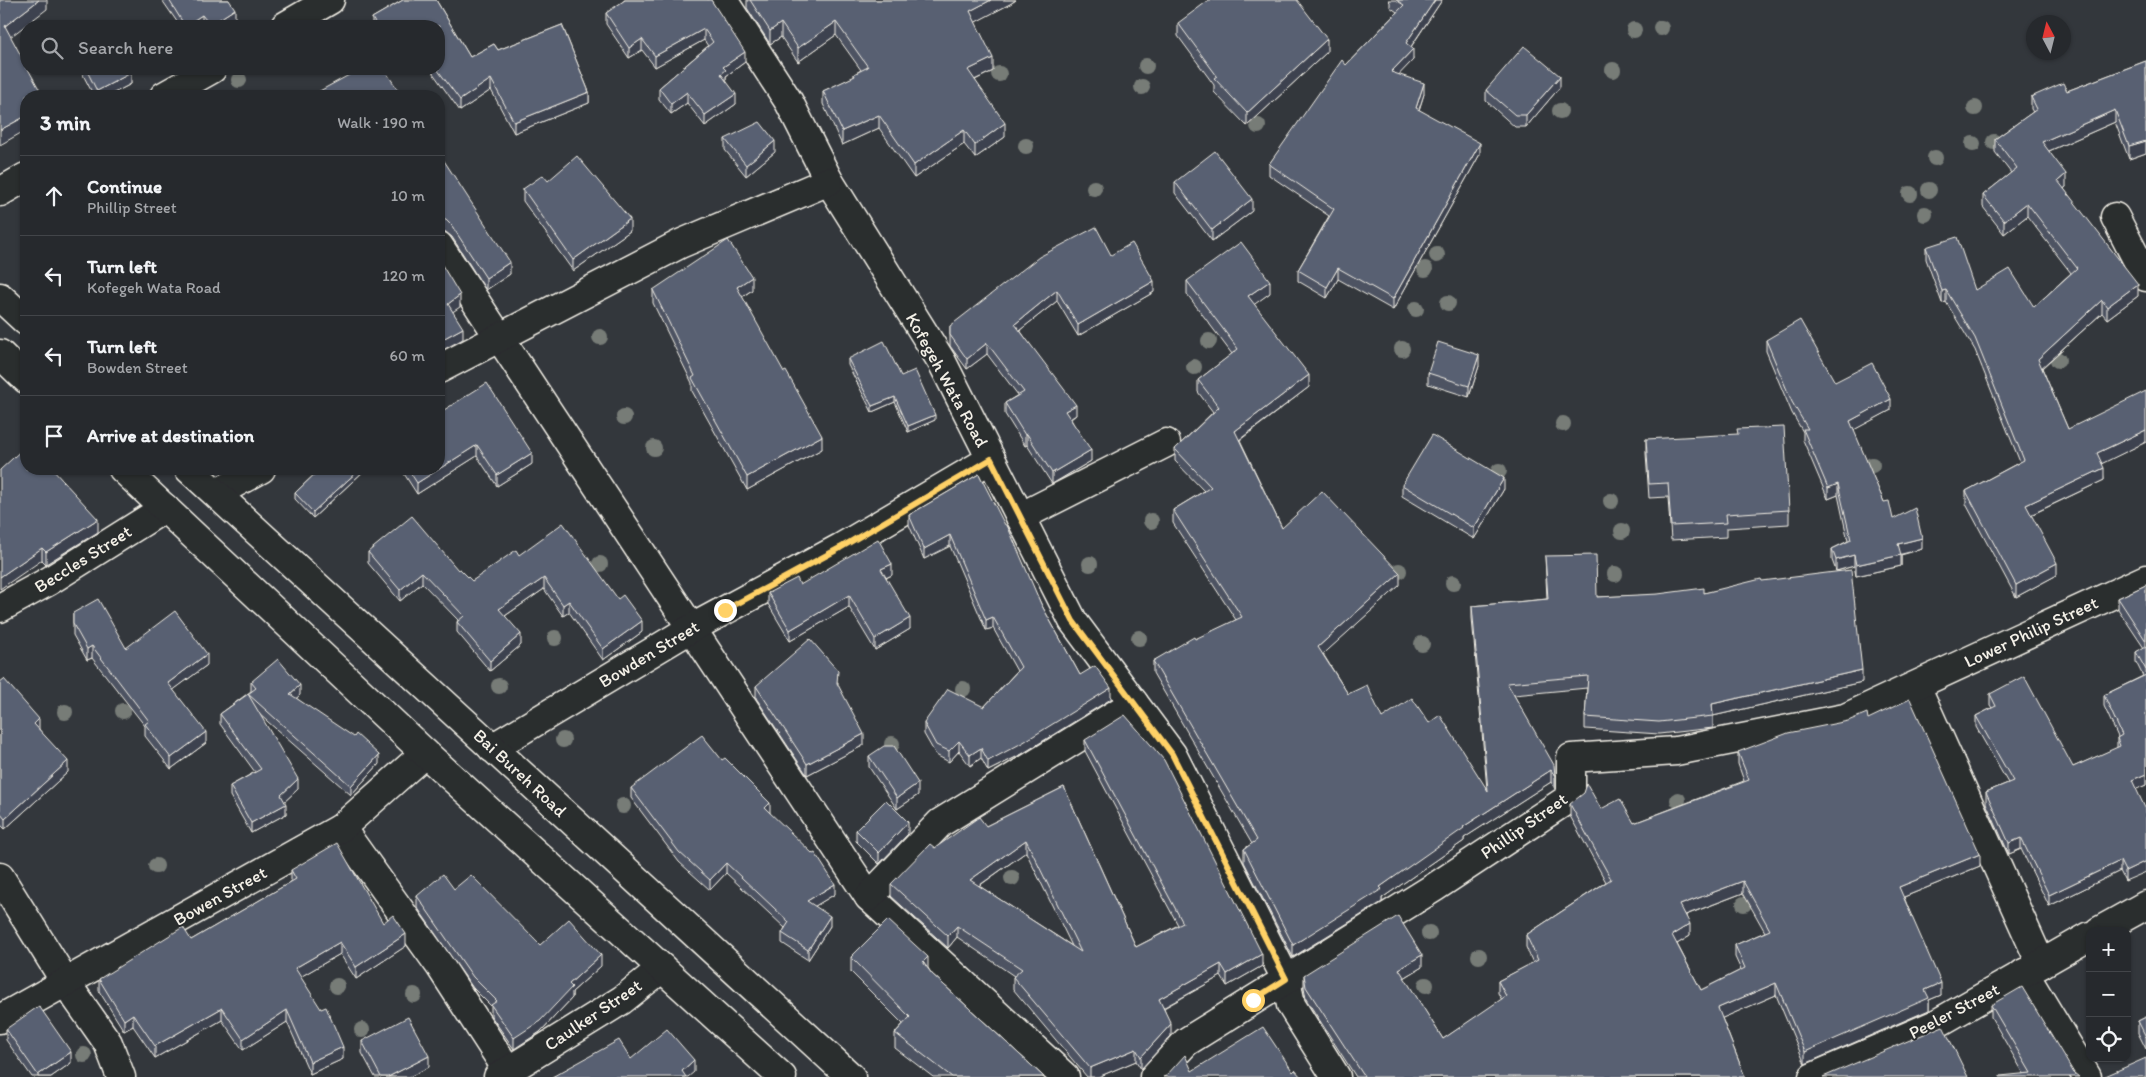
<!DOCTYPE html>
<html lang="en">
<head>
<meta charset="utf-8">
<style>
	:root { --surface:#26292d; --page:#323539; --text:#f1f3f6; --muted:#a4a6aa; --line:#424549 }
	body { margin:0; font-family:Itim,sans-serif; background:var(--page); color:var(--text) }
	.controls { position:absolute; right:15px; bottom:15px; display:grid; overflow:hidden; border-radius:10px; box-shadow:0 1px 4px #0004 }
	.controls button { width:45px; height:45px; display:grid; place-items:center; padding:0; border:0; border-bottom:1px solid var(--line); background:var(--surface); color:var(--text); font:25px sans-serif }
	.compass { position:absolute; left:2026px; top:15px; width:45px; height:45px; border-radius:50%; background:var(--surface); box-shadow:0 1px 4px #0004; rotate:353deg }
	.stop { position:absolute; width:15px; height:15px; margin:-11px; border:4px solid #ffd166; border-radius:50%; background:#fff }
	.stop.end { background:#ffd166; border-color:#fff; box-shadow:0 1px 5px #0008 }
	.list { margin:0; padding:0; list-style:none }
	h2 { display:flex; justify-content:space-between; align-items:center; height:65px; margin:0; padding:0 20px; font-size:21px }
	h2 small { font-size:16px; font-weight:400; color:var(--muted) }
	.list li { display:grid; grid-template-columns:32px 1fr auto; gap:15px; align-items:center; box-sizing:border-box; height:80px; padding:0 20px; border-top:1px solid var(--line) }
	.list b { display:block; font-size:19px; white-space:nowrap }
	.list p { margin:0; font-size:16px; white-space:nowrap; color:var(--muted) }
	.list em { font-size:16px; font-style:normal; color:var(--muted) }
	.icon { flex:none; width:28px; height:28px; fill:none; stroke:currentColor; stroke-width:2; stroke-linecap:round; stroke-linejoin:round }
	.map { position:relative; flex:none; width:2146px; height:1077px; overflow:hidden }
	.search { position:absolute; background:var(--surface); box-shadow:0 1px 4px #0004; left:20px; top:20px; width:425px; height:55px; display:flex; align-items:center; gap:12px; box-sizing:border-box; padding:0 18px; border-radius:20px; color:var(--muted); font-size:19px }
	.panel { position:absolute; background:var(--surface); box-shadow:0 1px 4px #0004; left:20px; top:90px; width:425px; height:385px; border-radius:20px }
	.map>svg:first-child { display:block }
	.lines { fill:none; stroke-linecap:round; stroke-linejoin:round }
	.minor-casing { stroke:#f4f1e8; stroke-width:31 }
	.highway-casing { stroke:#f4f1e8; stroke-width:31 }
	.minor { stroke:#2a2d2e; stroke-width:28 }
	.highway { stroke:#2a2d2e; stroke-width:28 }
	.tree { fill:#777c77 }
	.wall { fill:#4d5362; stroke:#f4f1e8; fill-rule:evenodd }
	.shaded-wall { fill:#3e4350; stroke:#f4f1e8 }
	.building { fill:#596072; stroke:#f4f1e8; fill-rule:evenodd }
	.route { stroke:#ffd166; stroke-width:6 }
	.labels { text-anchor:middle; stroke-width:4; stroke-linejoin:round; paint-order:stroke }
	.street-label { font-size:18px; fill:#f4f1e8; stroke:#2a2d2e }
</style>
</head>
<body>
<div class="map">
<svg width="2146" height="1077" viewBox="0 0 2146 1077">
	<rect width="100%" height="100%" fill="#33373c"/>
	<filter id="ink" filterUnits="userSpaceOnUse"><feTurbulence type="fractalNoise" baseFrequency=".02" numOctaves="2"/><feDisplacementMap in="SourceGraphic" scale="10" xChannelSelector="R" yChannelSelector="G"/><feConvolveMatrix kernelMatrix="1 2 1 2 8 2 1 2 1" color-interpolation-filters="sRGB"/></filter>
	<g filter="url(#ink)">
		<g class="lines">
			<g class="minor-casing">
				<g id="minor">
					<path d="M723 0 789 102 829 181 942 362 1073 621 1172 754 1286 979 1291 1005 1336 1077"/>
					<path d="M285 26 330 0"/>
					<path d="M164 96 212 69"/>
					<path d="M0 192 26 177"/>
					<path d="M2115 217 2146 277"/>
					<path d="M439 246 869 897 1065 1077"/>
					<path d="M439 369 680 244 829 181"/>
					<path d="M217 493 261 469"/>
					<path d="M1020 517 1166 443"/>
					<path d="M0 608 49 581 165 508"/>
					<path d="M1916 686 2041 964"/>
					<path d="M492 748 692 628 840 548 991 459"/>
					<path d="M341 828 440 966 512 1077"/>
					<path d="M0 877 66 983 108 1043 121 1077"/>
					<path d="M869 897 940 823 1134 703"/>
					<path d="M2099 931 2146 905"/>
					<path d="M2024 973 2087 1077"/>
					<path d="M0 1019 341 828 425 753"/>
					<path d="M498 1077 622 1000 662 968"/>
					<path d="M1154 1077 1186 1042 1435 887 1571 797V758L1676 751 1845 718 2146 579"/>
					<path d="M1813 1077 1936 1024 2090 936"/>
				</g>
			</g>
			<g class="highway-casing">
				<g id="highway">
					<path d="M0 297 26 321"/>
					<path d="M0 354 26 379"/>
					<path d="M123 469 425 753 782 1077"/>
					<path d="M189 469 851 1077"/>
				</g>
			</g>
			<use href="#minor" class="minor"/>
			<use href="#highway" class="highway"/>
		</g>
		<g class="tree">
			<circle cx="1661" cy="28" r="8"/>
			<circle cx="1634" cy="30" r="8"/>
			<circle cx="1146" cy="66" r="8"/>
			<circle cx="1613" cy="70" r="8"/>
			<circle cx="999" cy="74" r="8"/>
			<circle cx="239" cy="80" r="8"/>
			<circle cx="1142" cy="87" r="8"/>
			<circle cx="1975" cy="108" r="8"/>
			<circle cx="1560" cy="111" r="8"/>
			<circle cx="1258" cy="126" r="8"/>
			<circle cx="1994" cy="142" r="8"/>
			<circle cx="1973" cy="144" r="8"/>
			<circle cx="1026" cy="146" r="8"/>
			<circle cx="1935" cy="158" r="8"/>
			<circle cx="1094" cy="188" r="8"/>
			<circle cx="1929" cy="190" r="8"/>
			<circle cx="1910" cy="194" r="8"/>
			<circle cx="1925" cy="214" r="8"/>
			<circle cx="1437" cy="255" r="8"/>
			<circle cx="1425" cy="269" r="8"/>
			<circle cx="1448" cy="303" r="8"/>
			<circle cx="1416" cy="309" r="8"/>
			<circle cx="600" cy="337" r="8"/>
			<circle cx="1209" cy="341" r="8"/>
			<circle cx="1402" cy="349" r="8"/>
			<circle cx="2058" cy="360" r="8"/>
			<circle cx="1194" cy="367" r="8"/>
			<circle cx="624" cy="417" r="8"/>
			<circle cx="1563" cy="424" r="8"/>
			<circle cx="654" cy="448" r="8"/>
			<circle cx="1872" cy="465" r="8"/>
			<circle cx="1499" cy="471" r="8"/>
			<circle cx="1611" cy="501" r="8"/>
			<circle cx="1151" cy="521" r="8"/>
			<circle cx="1622" cy="531" r="8"/>
			<circle cx="600" cy="564" r="8"/>
			<circle cx="1090" cy="564" r="8"/>
			<circle cx="1399" cy="571" r="8"/>
			<circle cx="1615" cy="574" r="8"/>
			<circle cx="1453" cy="583" r="8"/>
			<circle cx="555" cy="638" r="8"/>
			<circle cx="1139" cy="638" r="8"/>
			<circle cx="1422" cy="644" r="8"/>
			<circle cx="499" cy="686" r="8"/>
			<circle cx="963" cy="689" r="8"/>
			<circle cx="123" cy="711" r="8"/>
			<circle cx="65" cy="712" r="8"/>
			<circle cx="563" cy="740" r="8"/>
			<circle cx="892" cy="744" r="8"/>
			<circle cx="1678" cy="800" r="8"/>
			<circle cx="623" cy="806" r="8"/>
			<circle cx="156" cy="866" r="8"/>
			<circle cx="1012" cy="878" r="8"/>
			<circle cx="1744" cy="904" r="8"/>
			<circle cx="1429" cy="933" r="8"/>
			<circle cx="1479" cy="956" r="8"/>
			<circle cx="1426" cy="985" r="8"/>
			<circle cx="337" cy="986" r="8"/>
			<circle cx="414" cy="995" r="8"/>
			<circle cx="362" cy="1030" r="8"/>
			<circle cx="84" cy="1055" r="8"/>
		</g>
		<g class="wall">
			<path d="M162 0H229L235 19 223 26H204L202 24 199 26H180Z"/>
			<path d="M403 0H436L470 57 494 44 498 50 562 25 589 92V103L514 133 491 90 460 111 430 69H439V26H372V18Z"/>
			<path d="M624 0H711L745 62 726 76V80L736 104 705 126 687 103 671 114 659 99V88L708 46 704 40 655 67 642 50 629 58 606 24V13L624 1Z"/>
			<path d="M747 0H1016L1010 4 975 22 993 71 975 80 1005 137 975 158 964 144 914 178 879 128 842 145 823 104V91L854 77V74L861 70 836 35 798 62 781 37 770 44 747 8Z"/>
			<path d="M1388 0H1442L1411 47 1413 60 1399 74 1424 94 1419 110 1480 154 1393 310 1338 279 1327 298 1298 281V270L1329 216 1269 175V164L1346 65 1397 12 1390 7V2Z"/>
			<path d="M1178 23 1327 52 1247 126 1214 92V85L1178 36Z"/>
			<path d="M2146 61V153L2129 159 2115 122 2049 151 2066 187 2064 189 2138 296 2107 319 2102 313 2042 368 2068 429 2146 442 2102 463 2104 480 2031 515 2057 575 2016 597 1966 504V491L2020 462 1975 350 1946 302 1942 303 1926 259V247L1975 290 2034 307 2071 273 2027 216 2004 234 1983 207V195L2011 173 1995 152V139L2033 112 2031 109V97L2067 91Z"/>
			<path d="M80 69H129L131 84 108 96H94Z"/>
			<path d="M1560 87 1526 127H1515L1486 101V90Z"/>
			<path d="M725 139 775 152 746 176 725 150Z"/>
			<path d="M439 153 510 274 486 290 452 237 446 232 439 230Z"/>
			<path d="M548 181 630 231 573 271 523 201V189Z"/>
			<path d="M1175 182 1252 211 1212 241 1175 193Z"/>
			<path d="M1111 255 1154 292 1078 336 1057 301 1020 330 1076 415 1071 419 1091 461 1052 484 1027 445 1025 446 1005 414V403L1018 395 987 354 967 369 950 346V326Z"/>
			<path d="M1187 281 1270 293 1254 304 1309 387 1240 440 1282 528 1400 585 1323 654 1348 694 1382 718 1429 723 1487 789 1472 618V606L1547 599 1545 556 1597 597 1704 593 1762 581 1862 682 1713 716V728L1659 734 1585 729V717L1587 688 1514 695 1555 776V789L1551 782 1464 838V841L1382 898V902L1293 957 1244 862V849L1252 844 1153 673V661L1236 620 1173 523V510L1204 491 1175 461V449L1213 412 1198 392V380L1232 354 1187 294Z"/>
			<path d="M653 290H752L742 297 822 449 747 490 692 391V383L653 303Z"/>
			<path d="M1766 340 1835 382 1891 410 1853 430 1884 502 1893 519 1922 549 1901 555V566L1856 576 1854 566 1836 571 1832 560V549L1848 541 1838 495 1828 499 1803 440V432L1792 413 1766 351Z"/>
			<path d="M848 359 901 376 935 420 908 432 895 402 872 412 848 365Z"/>
			<path d="M1479 366 1469 397 1428 384V373Z"/>
			<path d="M444 410 532 464 497 486 477 456 417 494 401 469H439Z"/>
			<path d="M1646 439 1789 510V524L1727 528V537L1671 540 1668 497 1649 498 1646 453Z"/>
			<path d="M318 469H366L313 518 295 499V493L319 470Z"/>
			<path d="M0 470 98 532 46 564 42 560Z"/>
			<path d="M979 474 1041 604 1080 675 1111 699 1022 754 988 771 981 758 970 766 959 751 949 762 936 755 924 734V723L984 707 1017 671 993 628 986 630 950 546 924 559 909 525V515Z"/>
			<path d="M1402 485 1504 489 1474 539 1402 496Z"/>
			<path d="M368 552 458 570 472 581 519 555 642 632 603 660 569 612 563 616 544 589 505 616 521 645 490 671 457 632V622L458 620 422 583 400 601 368 563Z"/>
			<path d="M892 575 886 578 910 629 875 650 849 607 790 641 768 604V593L800 585Z"/>
			<path d="M2146 585V785L2136 789 2125 881 2120 871 2049 906 2021 849 2009 854 1986 803V792L2008 783 1976 727V716L1992 708 1990 705V694L2073 767 2117 748V738L2118 737 2104 706V695L2143 676 2136 662V652L2144 648 2118 609V598Z"/>
			<path d="M73 613 126 648 207 665 173 690 206 743 171 769 145 736V726L92 658 87 660 73 635Z"/>
			<path d="M0 682 39 729 68 772 5 829 0 824Z"/>
			<path d="M251 682 300 695 296 698 379 764 351 795 259 714 298 789 284 802 286 814 251 833 230 796V786L255 772 220 724V714L251 691Z"/>
			<path d="M838 682V685L864 745 807 775 756 698V686Z"/>
			<path d="M1868 719 1980 866 1904 897 1941 995 1929 1000V1010L1805 1064 1776 995 1722 1018 1745 1077H1356L1306 999 1304 987V975L1422 967 1404 978 1443 1039 1502 1000 1498 993V981L1533 963 1526 947V935L1606 882 1570 816V804L1601 809 1634 823 1744 781 1738 764V752ZM1743 893 1765 932 1735 945V957L1741 970 1701 990 1677 944 1690 936 1686 915Z"/>
			<path d="M1085 740 1262 966 1227 986 1221 976 1164 1008 1171 1036 1141 1069 1136 1061 1098 1077H1087L1013 989V977L1014 976 957 937 948 948 891 896V884L935 848 986 826 1064 787 1136 947 1178 925 1085 751ZM1026 852 1072 946 979 886Z"/>
			<path d="M869 756 918 795 897 809 869 767Z"/>
			<path d="M722 760 770 813 835 894 815 906 830 926 808 960 782 943V933L785 928 726 873 710 890 679 862 631 798V788Z"/>
			<path d="M856 830 908 834 879 864 856 841Z"/>
			<path d="M291 870 383 923 406 946 356 979 340 954 300 977 343 1059 310 1074 287 1022 243 1050 222 1020 155 1058 133 1026 124 1031 99 991V979L191 940 291 882Z"/>
			<path d="M454 889 540 945 601 966 572 992V998L540 1032 514 1049 491 1016V1006L473 988 417 907V896Z"/>
			<path d="M851 957 928 968 932 974 1044 1077H933L895 1048V1033L903 1024 851 972Z"/>
			<path d="M1991 1005 2074 1073 2024 1074 1991 1017Z"/>
			<path d="M2146 1017V1049L2138 1033V1021Z"/>
			<path d="M6 1029 71 1063 51 1077H32L6 1040Z"/>
			<path d="M362 1041 429 1067 409 1077H375L362 1053Z"/>
		</g>
		<g class="shaded-wall">
			<path d="M39 0H47V9L5 41V26Z"/>
			<path d="M991 0H1016L1010 4 970 25V11Z"/>
			<path d="M1435 0H1442L1406 54V43Z"/>
			<path d="M235 9V19L223 26H210V25Z"/>
			<path d="M202 15V24L199 26H185Z"/>
			<path d="M836 22V35L798 62V48Z"/>
			<path d="M781 23V37L770 44V31Z"/>
			<path d="M704 29V40L655 67V56Z"/>
			<path d="M642 39V50L629 58V48Z"/>
			<path d="M1327 39V52L1247 126V113Z"/>
			<path d="M1413 49V60L1391 83V72Z"/>
			<path d="M745 52V62L726 76V81L721 74 723 67Z"/>
			<path d="M993 58V71L968 83V70Z"/>
			<path d="M131 73V84L108 96H97V91Z"/>
			<path d="M1560 76V87L1526 127V115Z"/>
			<path d="M491 79V90L460 111V100Z"/>
			<path d="M1424 83V94L1416 119V108Z"/>
			<path d="M589 92V103L514 133V122Z"/>
			<path d="M687 92V103L671 114V104Z"/>
			<path d="M736 94V104L705 126V115Z"/>
			<path d="M2115 110V122L2042 154V142Z"/>
			<path d="M879 115V128L842 145V131Z"/>
			<path d="M26 116V130L0 145V130Z"/>
			<path d="M1005 123V137L975 158V145Z"/>
			<path d="M964 130V144L914 178V165Z"/>
			<path d="M775 141V152L746 176V165Z"/>
			<path d="M2146 141V153L2129 159V146Z"/>
			<path d="M1480 143V154L1393 310V299Z"/>
			<path d="M2066 174V187L2058 193V181Z"/>
			<path d="M1252 199V211L1212 241V230Z"/>
			<path d="M2027 203V216L2004 234V221Z"/>
			<path d="M630 219V231L573 271V260Z"/>
			<path d="M510 262V274L486 290V278Z"/>
			<path d="M1338 268V279L1327 298V287Z"/>
			<path d="M752 277V290L737 300V287Z"/>
			<path d="M1154 281V292L1078 336V325Z"/>
			<path d="M1270 281V293L1248 309V296Z"/>
			<path d="M2138 284V296L2107 319V307Z"/>
			<path d="M1057 290V301L1015 334V324Z"/>
			<path d="M1946 290V302L1942 303V291Z"/>
			<path d="M460 295V307L448 315V304Z"/>
			<path d="M2102 300V313L2038 371V359Z"/>
			<path d="M463 328V339L439 352V341Z"/>
			<path d="M987 343V354L967 369V359Z"/>
			<path d="M1479 355V366L1469 397V386Z"/>
			<path d="M1309 375V387L1235 443V431Z"/>
			<path d="M895 397V402L872 412V406Z"/>
			<path d="M1891 399V410L1850 432V421Z"/>
			<path d="M1076 405V415L1065 422V411Z"/>
			<path d="M935 415V420L908 432V426Z"/>
			<path d="M2146 430V442L2097 466V453Z"/>
			<path d="M1027 434V445L1025 446V435Z"/>
			<path d="M822 436V449L747 490V477Z"/>
			<path d="M477 445V456L417 494V483Z"/>
			<path d="M1091 450V461L1052 484V473Z"/>
			<path d="M532 453V464L497 486V475Z"/>
			<path d="M2104 468V480L2026 517V505Z"/>
			<path d="M360 469H366L313 518V512Z"/>
			<path d="M1504 478V489L1474 539V528Z"/>
			<path d="M1838 484V495L1828 499V488Z"/>
			<path d="M98 519V532L46 564V552Z"/>
			<path d="M950 535V546L924 559V549Z"/>
			<path d="M1922 538V549L1898 555V544Z"/>
			<path d="M42 548V560L0 589V577Z"/>
			<path d="M1854 555V566L1836 571V560Z"/>
			<path d="M1901 555V566L1856 576V565Z"/>
			<path d="M2057 563V575L2016 597V585Z"/>
			<path d="M892 564V575L881 580V569Z"/>
			<path d="M422 572V583L400 601V590Z"/>
			<path d="M1400 573V585L1318 659V647Z"/>
			<path d="M544 578V589L499 620V609Z"/>
			<path d="M849 595V607L790 641V630Z"/>
			<path d="M569 601V612L563 616V605Z"/>
			<path d="M993 617V628L986 630V620Z"/>
			<path d="M910 618V629L875 650V639Z"/>
			<path d="M642 621V632L603 660V649Z"/>
			<path d="M521 634V645L490 671V661Z"/>
			<path d="M92 646V658L87 660V649Z"/>
			<path d="M207 654V665L168 694V683Z"/>
			<path d="M1862 670V682L1713 716 1712 704Z"/>
			<path d="M300 685V695L290 704V694Z"/>
			<path d="M1111 688V699L1022 754 988 771V761Z"/>
			<path d="M39 719V730L34 724Z"/>
			<path d="M206 732V743L171 769V758Z"/>
			<path d="M864 734V745L807 775V764Z"/>
			<path d="M959 741V751L949 762V751Z"/>
			<path d="M981 748V758L970 766V755Z"/>
			<path d="M379 755V764L351 795V786Z"/>
			<path d="M68 761V772L5 829V819Z"/>
			<path d="M1551 770V782L1464 838V841L1382 898V902L1293 957V945L1380 887 1463 827Z"/>
			<path d="M2146 774V785L2132 791V780Z"/>
			<path d="M298 779V789L281 805V795Z"/>
			<path d="M918 783V795L897 809V798Z"/>
			<path d="M770 803V813L765 808Z"/>
			<path d="M286 804V814L251 833V823Z"/>
			<path d="M908 822V834L879 864V853Z"/>
			<path d="M2021 838V849L2009 854V843Z"/>
			<path d="M1026 840V852L970 892V880Z"/>
			<path d="M1980 854V866L1899 899V887Z"/>
			<path d="M2120 861V871L2049 906V895Z"/>
			<path d="M2146 861V872L2125 881V871Z"/>
			<path d="M726 863V873L710 890V880Z"/>
			<path d="M1743 881V893L1680 917V905Z"/>
			<path d="M835 884V894L807 911V901Z"/>
			<path d="M830 916V926L808 960V950Z"/>
			<path d="M1690 924V936L1672 947V935Z"/>
			<path d="M957 926V937L948 948V936Z"/>
			<path d="M406 934V946L356 979V967Z"/>
			<path d="M340 942V954L295 980V968Z"/>
			<path d="M1262 954V966L1227 986V974Z"/>
			<path d="M601 955V966L572 992V998L540 1032 514 1049V1038L569 984Z"/>
			<path d="M1422 955V967L1399 981V969Z"/>
			<path d="M928 957V972L923 962Z"/>
			<path d="M1221 964V976L1159 1010V999Z"/>
			<path d="M1776 983V995L1718 1020V1008Z"/>
			<path d="M1941 983V995L1929 1000V1010L1805 1064V1052L1925 990Z"/>
			<path d="M222 1008V1020L155 1058V1046Z"/>
			<path d="M287 1010V1022L243 1050V1039Z"/>
			<path d="M133 1014V1026L124 1031V1020Z"/>
			<path d="M1171 1024V1036L1141 1069V1057Z"/>
			<path d="M343 1047V1059L310 1074V1062Z"/>
			<path d="M1136 1049V1061L1098 1077H1090V1068Z"/>
			<path d="M71 1052V1063L51 1077H38V1075Z"/>
			<path d="M429 1056V1067L409 1077H388Z"/>
			<path d="M694 1060V1072L688 1077H682V1071Z"/>
		</g>
		<g class="building">
			<path d="M0 0H39L5 26 26 65V69H28L43 96H26V116L0 130Z"/>
			<path d="M169 0H229L235 9 210 25 202 15 185 26Z"/>
			<path d="M403 0H436L470 57 494 44 498 50 562 25 589 92 514 122 491 79 460 100 437 69H439V26H377L372 18Z"/>
			<path d="M625 0H711L745 52 723 67 726 70 721 74 736 94 705 115 687 92 671 104 659 88 713 42 704 29 655 56 642 39 629 48 606 13Z"/>
			<path d="M750 0H991L970 11 993 58 968 70 1005 123 975 145 964 130 914 165 879 115 842 131 823 91 855 76 854 74 868 67 836 22 798 48 781 23 770 31Z"/>
			<path d="M1209 0H1297L1327 39 1247 113 1214 78 1217 76 1178 23Z"/>
			<path d="M1396 0H1435L1406 43 1413 49 1391 72 1424 83 1416 108 1480 143 1393 299 1338 268 1327 287 1298 270 1334 209 1269 164 1342 60 1346 65 1404 5Z"/>
			<path d="M1524 46 1560 76 1526 115H1515L1486 90Z"/>
			<path d="M2146 61V141L2129 146 2115 110 2042 142 2066 174 2058 181 2138 284 2107 307 2102 300 2038 359 2068 429 2146 391V430L2097 453 2104 468 2026 505 2057 563 2016 585 1966 491 2024 460 1975 338 1946 290 1942 291 1926 247 1957 237 1975 290 2010 269 2034 307 2077 268 2027 203 2004 221 1983 195 2017 168 1995 139 2037 109 2031 97 2063 83 2067 91Z"/>
			<path d="M86 69H129L131 73 97 91Z"/>
			<path d="M360 69H384L402 96H317L316 93Z"/>
			<path d="M760 122 775 141 746 165 725 139Z"/>
			<path d="M1215 151 1252 199 1212 230 1175 182Z"/>
			<path d="M439 153 510 262 486 278 452 226 446 220 439 219Z"/>
			<path d="M577 156 630 219 573 260 523 189 543 175 548 181Z"/>
			<path d="M1096 227 1111 255 1132 243 1154 281 1078 325 1057 290 1015 324 1076 405 1065 411 1091 450 1052 473 1027 434 1025 435 1005 403 1024 392 987 343 967 359 950 335V326L1039 257Z"/>
			<path d="M728 240 752 277 737 287 784 372 786 371 822 436 747 477 692 378 695 376 653 290Z"/>
			<path d="M1241 242 1270 281 1248 296 1309 375 1235 431 1282 528 1322 491 1400 573 1318 647 1348 694 1367 685 1382 718 1412 698 1429 723 1440 715 1488 791 1472 606 1548 599 1545 556 1596 555 1597 597 1658 594 1704 588V593L1761 579 1762 581 1851 570 1862 670 1712 704 1713 716 1659 722 1585 717 1588 676 1507 683 1554 765 1555 776 1551 770 1463 827 1464 828 1380 887 1382 889 1293 945 1244 849 1257 840 1153 661 1194 637 1195 639 1242 617 1173 510 1211 487 1175 449 1219 407 1198 380 1238 349 1187 281Z"/>
			<path d="M439 260 460 295 448 304 463 328 439 341Z"/>
			<path d="M1800 320 1835 382 1872 363 1891 399 1850 421 1884 502 1889 501 1893 519 1915 508 1922 538 1898 544 1901 555 1856 565 1854 555 1836 560 1832 549 1851 540 1838 484 1828 488 1803 429H1808L1792 402 1766 340Z"/>
			<path d="M884 341 901 376 915 370 935 415 908 426 895 397 872 406 848 359Z"/>
			<path d="M1438 342 1479 355 1469 386 1428 373Z"/>
			<path d="M487 383 532 453 497 475 477 445 417 483 408 469H439V403L444 410Z"/>
			<path d="M1784 427 1789 510 1726 514 1727 523 1671 526 1668 483 1649 484 1646 439 1738 434 1737 429Z"/>
			<path d="M1432 435 1504 478 1474 528 1402 485Z"/>
			<path d="M26 446V469H52L98 519 46 552 42 548 0 577V470Z"/>
			<path d="M320 469H360L313 512 295 493Z"/>
			<path d="M979 474 1005 525H1007L1041 604 1080 675 1095 666 1111 688 1022 743 988 761 981 748 970 755 959 741 949 751 936 745 924 723 948 689 984 707 1021 667 993 617 986 620 950 535 924 549 909 515Z"/>
			<path d="M412 516 458 570 460 569 472 581 516 550 519 555 563 523 618 599 623 595 642 621 603 649 569 601 563 605 544 578 499 609 521 634 490 661 457 622 464 616 422 572 400 590 368 552Z"/>
			<path d="M878 539 892 564 881 569 910 618 875 639 849 595 790 630 768 593 797 578 800 585Z"/>
			<path d="M2146 585V641L2118 598Z"/>
			<path d="M98 599 126 648 175 611 207 654 168 683 206 732 171 758 145 724 149 721 92 646 87 649 73 624V613Z"/>
			<path d="M810 639 838 671 837 683 864 734 807 764 756 686Z"/>
			<path d="M2146 646V670L2136 652Z"/>
			<path d="M278 659 300 685 290 694 354 737 356 734 379 755 351 786 248 694 256 688 251 682Z"/>
			<path d="M2146 675V774L2132 780 2146 810V861L2125 871 2120 861 2049 895 2021 838 2009 843 1986 792 2013 781 1976 716 1996 706 1990 694 2024 676 2073 767 2120 746 2117 738 2122 735 2104 695Z"/>
			<path d="M4 679 39 719 34 724 68 761 5 819 0 813V682Z"/>
			<path d="M248 694 298 779 281 795 286 804 251 823 230 786 261 769 220 714Z"/>
			<path d="M1910 699 1980 854 1899 887 1941 983 1925 990 1929 998 1805 1052 1776 983 1718 1008 1745 1077H1363L1364 1076 1306 987 1304 975 1398 916 1422 955 1399 969 1443 1039 1506 996 1498 981 1538 960 1526 935 1611 879 1570 804 1584 793 1587 784 1601 809 1620 799 1634 823 1749 780 1738 752 1788 733 1848 721 1867 713 1868 719ZM1743 881 1770 930 1735 945 1745 968 1701 990 1672 935 1690 924 1680 905Z"/>
			<path d="M1125 715 1164 760 1262 954 1227 974 1221 964 1159 999 1171 1024 1141 1057 1136 1049 1090 1068 1013 977 1022 969 957 926 948 936 891 884 930 844 935 848 979 817 986 826 1064 787 1136 947 1183 923 1085 740ZM1026 840 1081 952 970 880Z"/>
			<path d="M702 735 722 760 725 758 770 803 765 808 813 854 815 853 835 884 807 901 830 916 808 950 782 933 789 922 726 863 710 880 679 852 631 788Z"/>
			<path d="M884 746H894L918 783 897 798 869 756Z"/>
			<path d="M886 800 908 822 879 853 856 830Z"/>
			<path d="M337 843 383 923 393 915 406 934 356 967 340 942 295 968 321 1009 326 1007 343 1047 310 1062 287 1010 243 1039 222 1008 155 1046 133 1014 124 1020 99 979 183 927 191 940 296 879 291 870Z"/>
			<path d="M443 874 454 889 471 875 540 945 569 919 601 955 569 984 572 987 540 1021 514 1038 491 1005 497 1001 473 977 417 896Z"/>
			<path d="M888 920 928 957 923 962 932 974 1044 1077H952L895 1033 910 1017 851 957Z"/>
			<path d="M2022 987 2074 1073 2079 1077H2000V1076L2031 1073 1991 1005Z"/>
			<path d="M39 1006 71 1052 38 1075 6 1029Z"/>
			<path d="M408 1017 429 1056 388 1077H381L362 1041Z"/>
			<path d="M2146 1017V1037L2138 1021Z"/>
			<path d="M1943 1026 1968 1077H1823Z"/>
			<path d="M1263 1027 1293 1072 1295 1070 1301 1077H1163L1166 1076 1185 1055 1192 1071Z"/>
			<path d="M667 1029 694 1060 682 1071 686 1077H552L619 1040 631 1059Z"/>
			<path d="M2146 1058V1077H2103Z"/>
		</g>
	</g>
	<g class="lines" filter="url(#ink)">
		<path class="route" d="M725 610 840 548 991 459 1073 621 1172 754 1286 979 1253 1000"/>
	</g>
	<g class="labels">
		<g class="street-label">
			<text transform="translate(947 380) rotate(61)" y="6">Kofegeh Wata Road</text>
			<text transform="translate(83 559) rotate(-32)" y="6">Beccles Street</text>
			<text transform="translate(2031 632) rotate(-25)" y="6">Lower Philip Street</text>
			<text transform="translate(649 654) rotate(-31)" y="6">Bowden Street</text>
			<text transform="translate(520 773) rotate(43)" y="6">Bai Bureh Road</text>
			<text transform="translate(1524 826) rotate(-35)" y="6">Phillip Street</text>
			<text transform="translate(220 896) rotate(-29)" y="6">Bowen Street</text>
			<text transform="translate(1954 1011) rotate(-28)" y="6">Peeler Street</text>
			<text transform="translate(593 1015) rotate(-34)" y="6">Caulker Street</text>
		</g>
	</g>
</svg>
<div class="controls">
<button>+</button>
<button>−</button>
<button><svg class="icon" aria-label="locate" viewBox="0 0 24 24"><circle cx="12" cy="12" r="6"/><path d="M12 2v4M12 18v4M2 12h4M18 12h4"/></svg></button>
</div>
<svg class="compass" viewBox="-18 -18 36 36"><path d="M0-13l5 13h-10z" fill="#e53935"/><path d="M0 13l5-13h-10z" fill="#a4a6aa"/></svg>
<div class="stop" style="left:1253px;top:1000px"></div>
<div class="stop end" style="left:725px;top:610px"></div>
<div class="search"><svg class="icon" aria-label="search" viewBox="0 0 24 24"><circle cx="10" cy="10" r="6"/><path d="M15 15l6 6"/></svg>Search here</div>
<section class="panel">
<h2>3 min<small>Walk · 190 m</small></h2>
<ul class="list">
<li><svg class="icon" aria-label="ahead" viewBox="0 0 24 24"><path d="M12 20V5M6 11l6-6 6 6"/></svg><div><b>Continue</b><p>Phillip Street</p></div><em>10 m</em></li>
<li><svg class="icon" aria-label="left" viewBox="0 0 24 24"><path d="M17 20v-9H6M10 6l-5 5 5 5"/></svg><div><b>Turn left</b><p>Kofegeh Wata Road</p></div><em>120 m</em></li>
<li><svg class="icon" aria-label="left" viewBox="0 0 24 24"><path d="M17 20v-9H6M10 6l-5 5 5 5"/></svg><div><b>Turn left</b><p>Bowden Street</p></div><em>60 m</em></li>
<li><svg class="icon" aria-label="arrive" viewBox="0 0 24 24"><path d="M6 21V4h12l-3 4 3 4H6"/></svg><div><b>Arrive at destination</b></div></li>
</ul>
</section>
</div>
</body>
</html>
